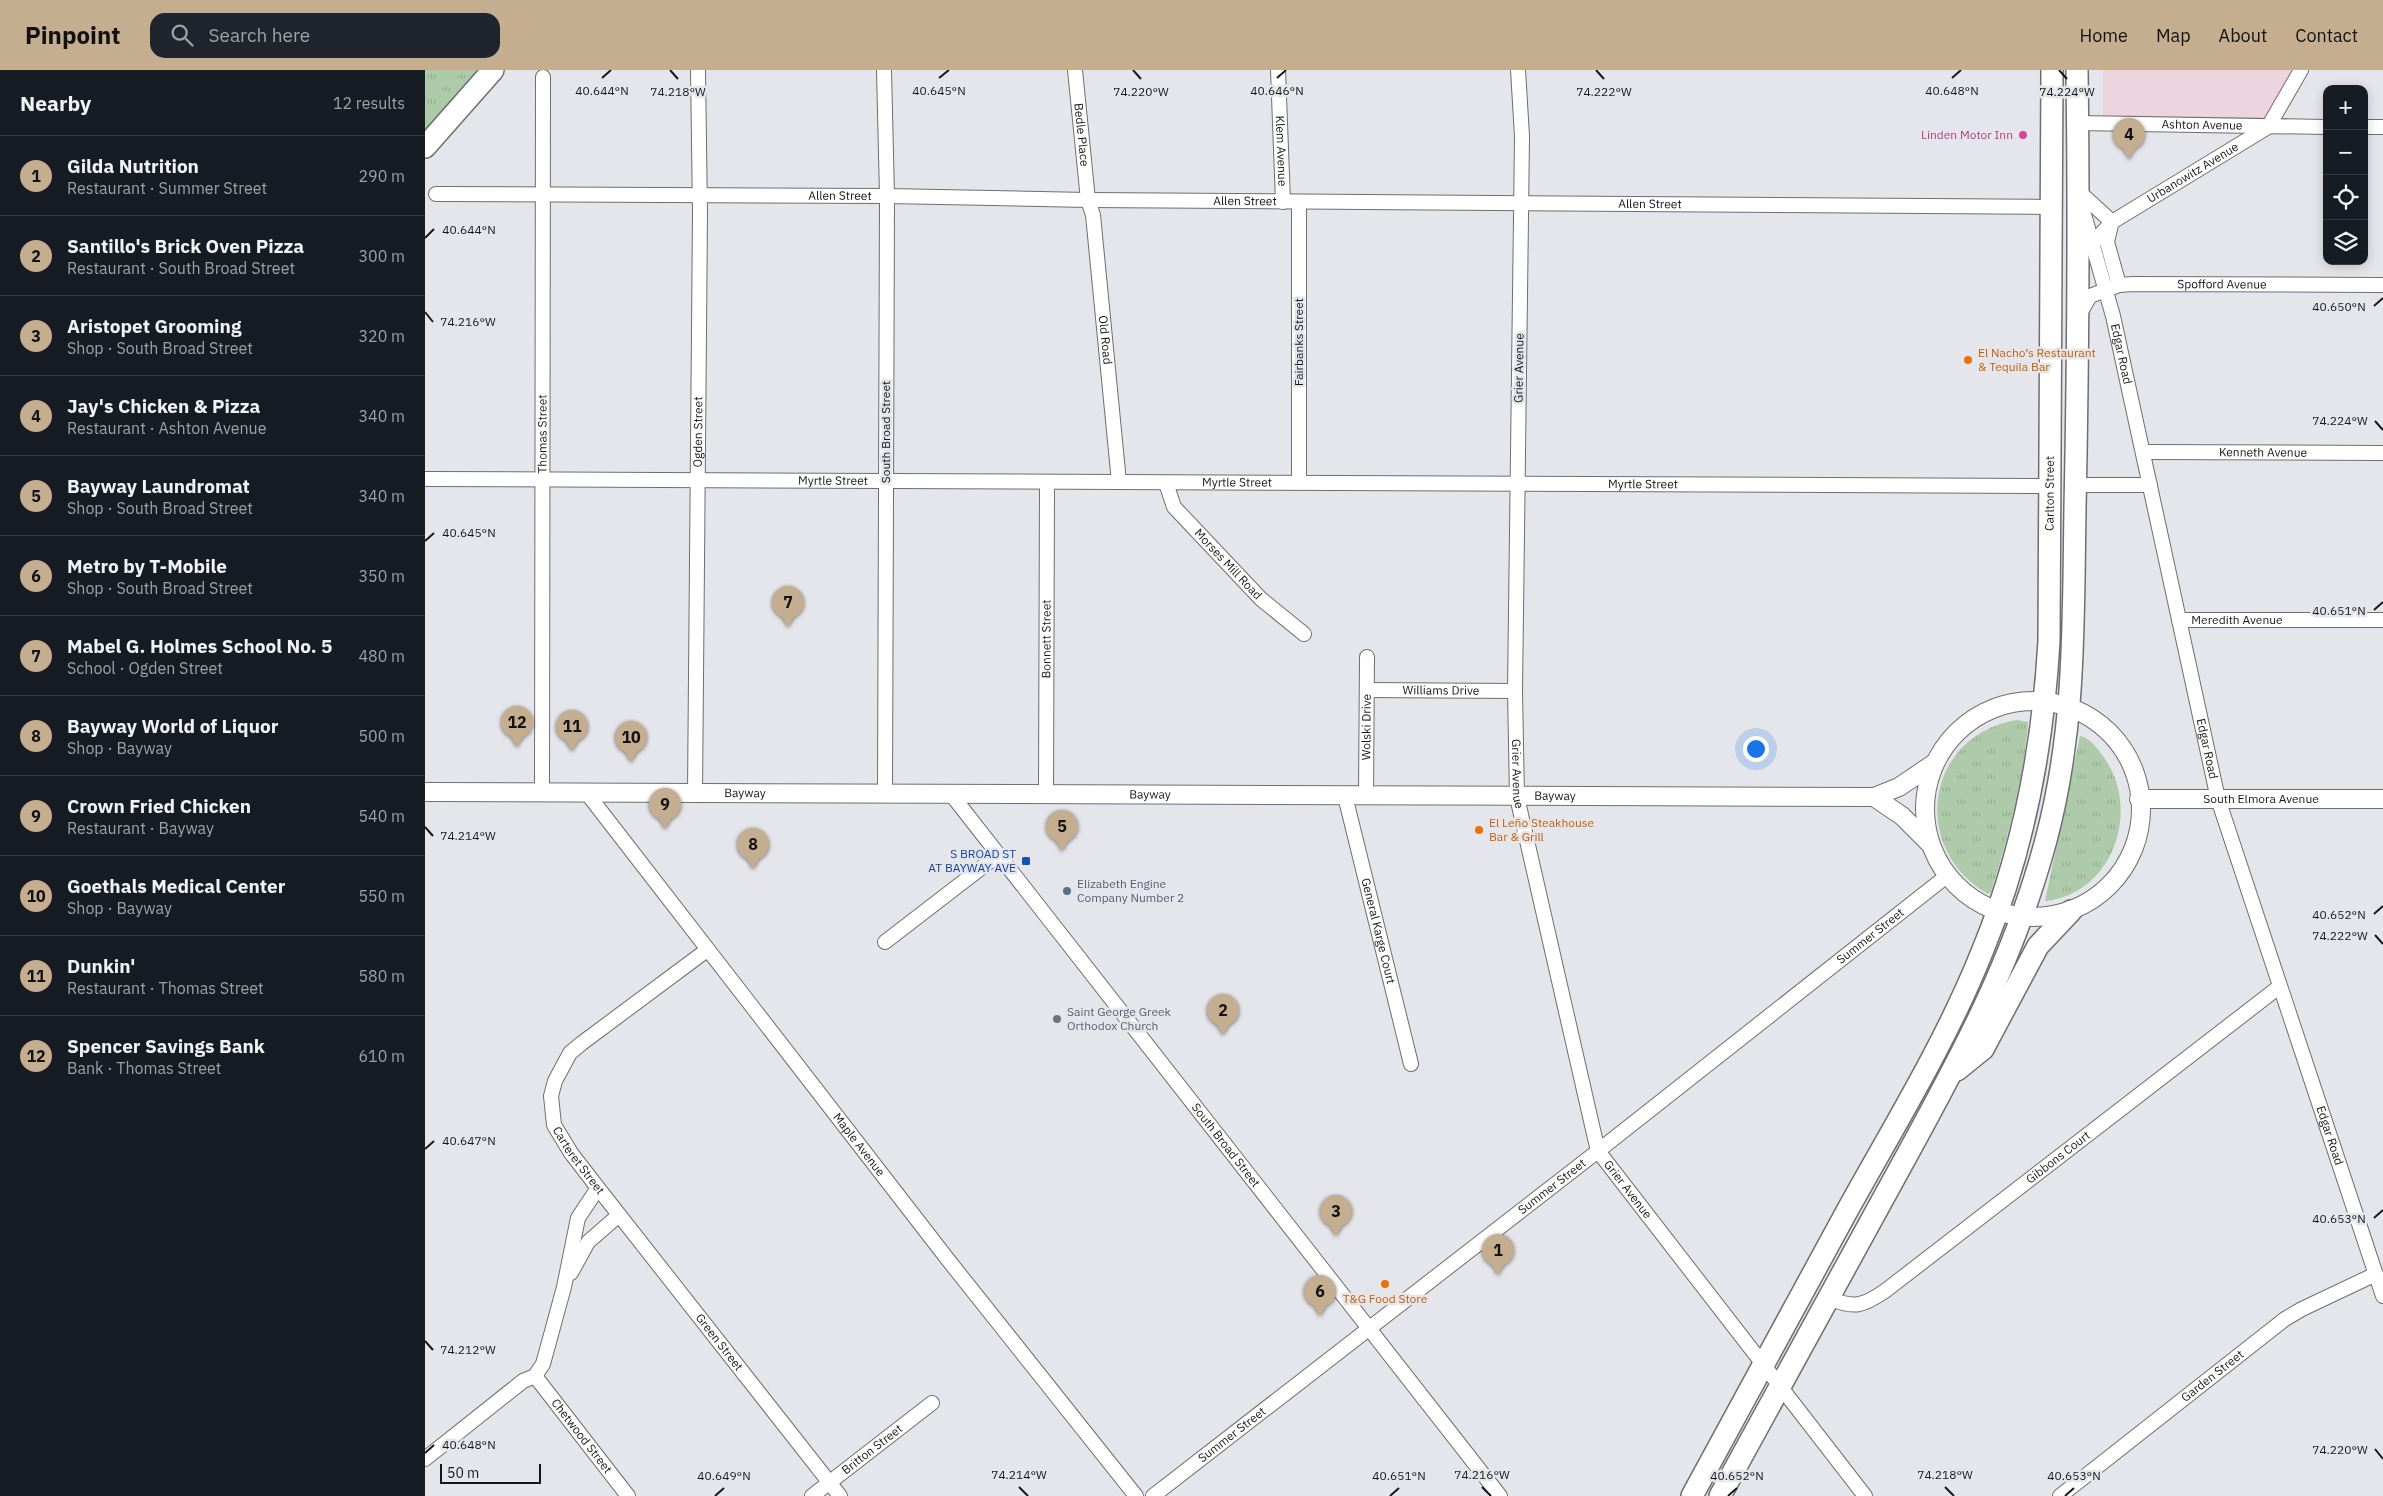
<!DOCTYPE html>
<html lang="en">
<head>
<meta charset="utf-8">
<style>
	:root { --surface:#171b24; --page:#20242c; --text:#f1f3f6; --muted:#9ea1a6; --line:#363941; --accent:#c5ad8f }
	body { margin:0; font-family:"IBM Plex Sans",sans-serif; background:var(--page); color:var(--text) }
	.controls { position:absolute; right:15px; top:15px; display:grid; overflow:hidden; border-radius:10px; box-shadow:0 2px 12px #0003 }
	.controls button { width:45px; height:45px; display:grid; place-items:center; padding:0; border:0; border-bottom:1px solid var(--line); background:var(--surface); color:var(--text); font:25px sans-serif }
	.scale { position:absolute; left:15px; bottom:12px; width:101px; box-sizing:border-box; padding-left:5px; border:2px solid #171719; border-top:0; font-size:14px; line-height:18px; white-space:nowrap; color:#171719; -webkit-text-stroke:4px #e5e6eb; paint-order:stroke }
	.you { position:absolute; left:1330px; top:678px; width:18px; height:18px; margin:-12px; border:4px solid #fff; border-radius:50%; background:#1a73e8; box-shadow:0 0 0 8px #1a73e833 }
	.badge { display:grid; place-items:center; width:32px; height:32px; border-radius:50%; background:var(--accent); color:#111; font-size:16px; font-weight:700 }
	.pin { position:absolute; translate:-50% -41px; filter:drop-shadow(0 1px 2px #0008) }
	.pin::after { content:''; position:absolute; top:26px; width:18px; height:15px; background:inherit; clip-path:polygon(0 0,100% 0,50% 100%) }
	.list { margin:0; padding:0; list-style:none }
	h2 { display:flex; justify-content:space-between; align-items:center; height:65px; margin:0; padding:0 20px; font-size:21px }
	h2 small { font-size:16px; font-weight:400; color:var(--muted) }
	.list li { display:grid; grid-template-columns:32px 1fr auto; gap:15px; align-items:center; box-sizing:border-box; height:80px; padding:0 20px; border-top:1px solid var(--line) }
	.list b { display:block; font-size:19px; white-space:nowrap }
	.list p { margin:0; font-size:16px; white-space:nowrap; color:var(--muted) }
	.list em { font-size:16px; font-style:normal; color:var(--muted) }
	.icon { flex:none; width:28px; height:28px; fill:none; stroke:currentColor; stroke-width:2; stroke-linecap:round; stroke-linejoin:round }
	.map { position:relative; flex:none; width:1958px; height:1426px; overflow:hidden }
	header { display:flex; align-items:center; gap:30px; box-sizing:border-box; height:70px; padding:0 25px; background:var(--accent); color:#111 }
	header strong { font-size:24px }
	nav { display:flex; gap:28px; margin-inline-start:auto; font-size:18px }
	.search { width:350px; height:45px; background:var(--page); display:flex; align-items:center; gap:12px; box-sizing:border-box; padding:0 18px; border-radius:15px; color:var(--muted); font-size:19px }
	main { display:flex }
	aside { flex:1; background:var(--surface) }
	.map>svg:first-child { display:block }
	.industrial { fill:#edd5df }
	.grass { fill:url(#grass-tufts) }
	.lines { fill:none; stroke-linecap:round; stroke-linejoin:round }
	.minor-casing { stroke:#6e6e72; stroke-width:16 }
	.major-casing { stroke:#6e6e72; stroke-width:20 }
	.highway-casing { stroke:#6e6e72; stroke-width:24 }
	.minor { stroke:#fff; stroke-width:14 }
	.major { stroke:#fff; stroke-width:18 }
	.highway { stroke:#fff; stroke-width:21 }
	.ticks { fill:none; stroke:#171719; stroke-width:2 }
	.hotel-dot { fill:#d1479c; stroke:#e5e6eb; stroke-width:2 }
	.food-dot { fill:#e8710a; stroke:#e5e6eb; stroke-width:2 }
	.transit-dot { fill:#1a4fb4; stroke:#e5e6eb; stroke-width:2 }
	.service-dot { fill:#5c6f8a; stroke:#e5e6eb; stroke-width:2 }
	.worship-dot { fill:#6b7280; stroke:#e5e6eb; stroke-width:2 }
	.labels { text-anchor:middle; stroke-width:5; stroke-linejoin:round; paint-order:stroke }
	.street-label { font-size:12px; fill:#171719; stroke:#e5e6eb }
	.hotel-label { font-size:12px; fill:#b23c85; stroke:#e5e6eb; text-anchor:end }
	.food-label { font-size:12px; fill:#c56008; stroke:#e5e6eb; text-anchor:start }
	.transit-label { font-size:12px; fill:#164399; stroke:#e5e6eb; text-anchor:end }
	.service-label { font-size:12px; fill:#4e5e75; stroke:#e5e6eb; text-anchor:start }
	.worship-label { font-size:12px; fill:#5b616d; stroke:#e5e6eb; text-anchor:start }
	.ticks-label { font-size:12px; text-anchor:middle; fill:#171719; stroke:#e5e6eb; stroke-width:5; stroke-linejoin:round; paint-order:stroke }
</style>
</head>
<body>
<header>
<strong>Pinpoint</strong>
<div class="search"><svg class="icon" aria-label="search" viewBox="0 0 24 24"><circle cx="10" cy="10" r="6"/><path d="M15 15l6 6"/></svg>Search here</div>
<nav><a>Home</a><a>Map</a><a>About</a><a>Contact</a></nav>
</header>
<main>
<aside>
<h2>Nearby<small>12 results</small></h2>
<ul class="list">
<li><span class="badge">1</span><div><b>Gilda Nutrition</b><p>Restaurant · Summer Street</p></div><em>290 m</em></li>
<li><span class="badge">2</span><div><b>Santillo's Brick Oven Pizza</b><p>Restaurant · South Broad Street</p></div><em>300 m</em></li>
<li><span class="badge">3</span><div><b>Aristopet Grooming</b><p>Shop · South Broad Street</p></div><em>320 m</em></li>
<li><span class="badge">4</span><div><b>Jay's Chicken &amp; Pizza</b><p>Restaurant · Ashton Avenue</p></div><em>340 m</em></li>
<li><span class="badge">5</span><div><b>Bayway Laundromat</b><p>Shop · South Broad Street</p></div><em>340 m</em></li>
<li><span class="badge">6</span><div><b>Metro by T-Mobile</b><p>Shop · South Broad Street</p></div><em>350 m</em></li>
<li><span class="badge">7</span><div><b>Mabel G. Holmes School No. 5</b><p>School · Ogden Street</p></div><em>480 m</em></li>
<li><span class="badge">8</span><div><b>Bayway World of Liquor</b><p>Shop · Bayway</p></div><em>500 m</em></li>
<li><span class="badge">9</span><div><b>Crown Fried Chicken</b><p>Restaurant · Bayway</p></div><em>540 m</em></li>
<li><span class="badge">10</span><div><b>Goethals Medical Center</b><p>Shop · Bayway</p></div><em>550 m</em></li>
<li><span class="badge">11</span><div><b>Dunkin'</b><p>Restaurant · Thomas Street</p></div><em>580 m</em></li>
<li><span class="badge">12</span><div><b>Spencer Savings Bank</b><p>Bank · Thomas Street</p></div><em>610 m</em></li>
</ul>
</aside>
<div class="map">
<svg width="1958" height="1426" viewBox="0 0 1958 1426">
	<defs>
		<pattern id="grass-tufts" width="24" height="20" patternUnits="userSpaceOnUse" patternTransform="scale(1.25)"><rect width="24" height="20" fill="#aecba9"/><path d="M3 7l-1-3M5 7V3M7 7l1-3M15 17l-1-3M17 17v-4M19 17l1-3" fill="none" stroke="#95ae91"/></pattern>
	</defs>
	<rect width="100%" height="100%" fill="#e5e6eb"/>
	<path class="industrial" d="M1678 0H1880L1844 50 1678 47Z"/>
	<g class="grass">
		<path d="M0 0H55L0 62Z"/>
		<path d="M1592 650 1603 652C1599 710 1583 766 1566 822L1563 824C1484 779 1500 665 1592 650Z"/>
		<path d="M1655 666C1665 668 1672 678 1678 686 1717 738 1689 824 1620 831Z"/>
	</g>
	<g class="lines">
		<g class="minor-casing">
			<g id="minor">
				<path d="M459 0 462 126 460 723"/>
				<path id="s1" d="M650 0 663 130 668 145 694 412"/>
				<path id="s2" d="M853 0 858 132"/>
				<path id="s3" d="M1093 0 1097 66 1090 621 1092 727 1169 1064 1173 1081 1440 1426"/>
				<path id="s4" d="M1652 53 1902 57"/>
				<path d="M1939 57H1958"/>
				<path d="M1652 120 1687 152"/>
				<path id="s5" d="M11 124 462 126 663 130 1627 137"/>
				<path id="s6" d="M1658 141 1688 246 1793 729 1958 1226"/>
				<path d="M1686 155 1682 172 1694 215"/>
				<path id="s7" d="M1663 178 1687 152 1843 57 1876 0"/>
				<path id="s8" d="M1654 245 1665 226 1694 215 1708 214 1958 215"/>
				<path id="s9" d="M1718 382 1958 383"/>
				<path id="s10" d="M0 409 1625 416"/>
				<path d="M874 412V132"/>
				<path id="s11" d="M741 413 749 437 836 529 879 564"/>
				<path d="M1651 415H1725"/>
				<path id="s12" d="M1754 550H1958"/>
				<path id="s13" d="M942 620 1090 621"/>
				<path id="s14" d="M117 722 118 7"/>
				<path id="s15" d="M161 722 524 1191 711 1426"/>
				<path id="s16" d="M270 723 275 144 273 0"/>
				<path id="s17" d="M526 724 1075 1426"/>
				<path id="s18" d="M621 725 622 413"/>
				<path id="s19" d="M920 726 986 994"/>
				<path id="s20" d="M941 726 942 587"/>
				<path d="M460 872 573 785"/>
				<path id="s21" d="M282 880 157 973 145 983 130 1011 126 1026 129 1055 146 1083 173 1118 415 1426"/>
				<path d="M146 1203 163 1172 194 1145"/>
				<path id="s22" d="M1404 1228C1429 1239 1438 1236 1460 1221L1854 917"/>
				<path id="s23" d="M110 1306 203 1426"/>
				<path d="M0 1389 98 1311 110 1306 118 1294 139 1217 153 1148 173 1118"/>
				<path id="s24" d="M387 1426 507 1333"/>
				<path id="s25" d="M728 1426 1173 1081 1523 805"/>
				<path id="s26" d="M1635 1426 1860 1249 1877 1239 1951 1204"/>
			</g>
		</g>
		<g class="major-casing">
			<g id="major">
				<circle cx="1608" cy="739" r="108"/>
				<path id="s27" d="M0 722 1449 727 1474 717 1508 694"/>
				<path d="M1449 727 1477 746 1504 773"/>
				<path id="s28" d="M1714 729H1958"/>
			</g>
		</g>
		<g class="highway-casing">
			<g id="highway">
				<path d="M0 77 68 0"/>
				<path d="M1532 1000 1558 979 1613 876 1646 841"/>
				<path id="s29" d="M1267 1426C1318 1331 1370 1236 1422 1141 1469 1056 1521 972 1557 882 1598 783 1618 677 1624 571L1627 0"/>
				<path d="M1295 1426C1353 1319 1412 1214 1470 1107 1531 996 1588 894 1621 770 1651 658 1648 553 1650 439 1653 293 1654 146 1652 0"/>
			</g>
		</g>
		<use href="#minor" class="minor"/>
		<use href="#major" class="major"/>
		<use href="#highway" class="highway"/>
	</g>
	<path class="ticks" d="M245 0 253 9M708 0 716 9M1171 0 1179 9M1634 0 1642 9M177 8 186 0M514 8 524 0M852 8 861 0M1527 8 1536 0M0 168 9 159M1949 236 1958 228M0 242 8 252M1950 351 1958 360M0 471 9 463M1949 540 1958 532M0 757 8 766M1949 844 1958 836M1950 865 1958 874M0 1079 9 1071M1949 1148 1958 1140M0 1271 8 1280M1950 1379 1958 1389M0 1383 9 1375M594 1417 603 1426M1057 1417 1066 1426M1520 1417 1529 1426M290 1426 299 1418M965 1426 974 1418M1303 1426 1312 1418M1640 1426 1649 1418"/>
	<circle class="hotel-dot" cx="1598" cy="65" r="5"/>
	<g class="food-dot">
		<circle cx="1543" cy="290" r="5"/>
		<circle cx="1054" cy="760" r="5"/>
		<circle cx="960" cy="1214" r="5"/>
	</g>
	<rect class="transit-dot" x="596" y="786" width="10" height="10" rx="2.5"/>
	<circle class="service-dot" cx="642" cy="821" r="5"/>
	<circle class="worship-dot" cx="632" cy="949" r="5"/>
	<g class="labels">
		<g class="street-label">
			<text dy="4" stroke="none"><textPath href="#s4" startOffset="125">Ashton Avenue</textPath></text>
			<text dy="4" stroke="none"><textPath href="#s1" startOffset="65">Bedle Place</textPath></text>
			<text dy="4" stroke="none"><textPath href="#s2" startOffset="81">Klem Avenue</textPath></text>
			<text dy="4" stroke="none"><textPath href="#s7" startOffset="130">Urbanowitz Avenue</textPath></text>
			<text dy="4" stroke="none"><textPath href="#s5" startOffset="404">Allen Street</textPath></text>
			<text dy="4" stroke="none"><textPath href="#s5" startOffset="809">Allen Street</textPath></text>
			<text dy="4" stroke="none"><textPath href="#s5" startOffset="1214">Allen Street</textPath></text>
			<text dy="4" stroke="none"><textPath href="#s8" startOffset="156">Spofford Avenue</textPath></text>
			<text dy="4" stroke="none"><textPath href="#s1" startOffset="272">Old Road</textPath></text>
			<text transform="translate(874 272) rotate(-90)" y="4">Fairbanks Street</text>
			<text dy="4" stroke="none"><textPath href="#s6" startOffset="148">Edgar Road</textPath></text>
			<text transform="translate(1094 298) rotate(-89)" y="4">Grier Avenue</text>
			<text dy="4" stroke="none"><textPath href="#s16" startOffset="361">Ogden Street</textPath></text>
			<text transform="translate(461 362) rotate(-90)" y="4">South Broad Street</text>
			<text dy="4" stroke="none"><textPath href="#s14" startOffset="358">Thomas Street</textPath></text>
			<text dy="4" stroke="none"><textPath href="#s9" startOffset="120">Kenneth Avenue</textPath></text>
			<text dy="4" stroke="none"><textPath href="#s10" startOffset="408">Myrtle Street</textPath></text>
			<text dy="4" stroke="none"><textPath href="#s10" startOffset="812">Myrtle Street</textPath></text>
			<text dy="4" stroke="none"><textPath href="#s10" startOffset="1218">Myrtle Street</textPath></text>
			<text dy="4" stroke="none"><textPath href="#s29" startOffset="1084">Carlton Street</textPath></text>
			<text dy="4" stroke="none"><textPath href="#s11" startOffset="104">Morses Mill Road</textPath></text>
			<text dy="4" stroke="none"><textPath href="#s12" startOffset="58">Meredith Avenue</textPath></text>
			<text dy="4" stroke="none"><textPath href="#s18" startOffset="156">Bonnett Street</textPath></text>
			<text dy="4" stroke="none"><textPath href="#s13" startOffset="74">Williams Drive</textPath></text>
			<text dy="4" stroke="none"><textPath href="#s20" startOffset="69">Wolski Drive</textPath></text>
			<text dy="4" stroke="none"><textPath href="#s6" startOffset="552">Edgar Road</textPath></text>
			<text dy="4" stroke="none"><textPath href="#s3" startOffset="704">Grier Avenue</textPath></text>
			<text dy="4" stroke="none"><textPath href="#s27" startOffset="320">Bayway</textPath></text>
			<text dy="4" stroke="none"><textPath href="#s27" startOffset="725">Bayway</textPath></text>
			<text dy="4" stroke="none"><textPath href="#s27" startOffset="1130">Bayway</textPath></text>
			<text dy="4" stroke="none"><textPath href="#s28" startOffset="122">South Elmora Avenue</textPath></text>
			<text dy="4" stroke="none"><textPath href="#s19" startOffset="139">General Karge Court</textPath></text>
			<text dy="4" stroke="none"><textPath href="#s25" startOffset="910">Summer Street</textPath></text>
			<text dy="4" stroke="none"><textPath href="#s6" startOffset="958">Edgar Road</textPath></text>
			<text dy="4" stroke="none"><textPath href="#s15" startOffset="446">Maple Avenue</textPath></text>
			<text dy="4" stroke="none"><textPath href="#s17" startOffset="446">South Broad Street</textPath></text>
			<text dy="4" stroke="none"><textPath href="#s22" startOffset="279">Gibbons Court</textPath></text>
			<text dy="4" stroke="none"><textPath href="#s21" startOffset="291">Carteret Street</textPath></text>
			<text dy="4" stroke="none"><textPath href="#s25" startOffset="505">Summer Street</textPath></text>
			<text dy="4" stroke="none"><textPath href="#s3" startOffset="1139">Grier Avenue</textPath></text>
			<text dy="4" stroke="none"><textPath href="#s21" startOffset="521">Green Street</textPath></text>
			<text dy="4" stroke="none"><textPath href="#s26" startOffset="194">Garden Street</textPath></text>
			<text dy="4" stroke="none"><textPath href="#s23" startOffset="76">Chetwood Street</textPath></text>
			<text dy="4" stroke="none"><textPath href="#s25" startOffset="100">Summer Street</textPath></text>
			<text dy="4" stroke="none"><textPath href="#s24" startOffset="76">Britton Street</textPath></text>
		</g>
		<g class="hotel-label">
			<text x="1588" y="69">Linden Motor Inn</text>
		</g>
		<g class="food-label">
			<text x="1553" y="287">El Nacho’s Restaurant<tspan x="1553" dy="14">&amp; Tequila Bar</tspan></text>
			<text x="1064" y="757">El Leño Steakhouse<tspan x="1064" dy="14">Bar &amp; Grill</tspan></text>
			<text x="960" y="1233" text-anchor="middle">T&amp;G Food Store</text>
		</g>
		<g class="transit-label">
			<text x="591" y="788">S BROAD ST<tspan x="591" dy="14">AT BAYWAY AVE</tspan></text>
		</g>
		<g class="service-label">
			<text x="652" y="818">Elizabeth Engine<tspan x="652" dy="14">Company Number 2</tspan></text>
		</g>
		<g class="worship-label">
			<text x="642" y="946">Saint George Greek<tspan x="642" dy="14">Orthodox Church</tspan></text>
		</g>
	</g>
	<g class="ticks-label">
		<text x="177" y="25">40.644°N</text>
		<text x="514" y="25">40.645°N</text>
		<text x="852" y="25">40.646°N</text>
		<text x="1527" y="25">40.648°N</text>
		<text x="253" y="26">74.218°W</text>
		<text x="716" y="26">74.220°W</text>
		<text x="1179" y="26">74.222°W</text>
		<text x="1642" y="26">74.224°W</text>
		<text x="44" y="164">40.644°N</text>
		<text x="1914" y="241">40.650°N</text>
		<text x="43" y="256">74.216°W</text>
		<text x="1915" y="355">74.224°W</text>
		<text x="44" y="467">40.645°N</text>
		<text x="1914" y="545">40.651°N</text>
		<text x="43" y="770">74.214°W</text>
		<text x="1914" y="849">40.652°N</text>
		<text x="1915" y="870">74.222°W</text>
		<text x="44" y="1075">40.647°N</text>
		<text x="1914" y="1153">40.653°N</text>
		<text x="43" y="1284">74.212°W</text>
		<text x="44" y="1379">40.648°N</text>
		<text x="1915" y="1384">74.220°W</text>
		<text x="594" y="1409">74.214°W</text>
		<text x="1057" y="1409">74.216°W</text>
		<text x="1520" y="1409">74.218°W</text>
		<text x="299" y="1410">40.649°N</text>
		<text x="974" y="1410">40.651°N</text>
		<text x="1312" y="1410">40.652°N</text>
		<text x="1649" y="1410">40.653°N</text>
	</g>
</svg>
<div class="controls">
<button>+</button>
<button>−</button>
<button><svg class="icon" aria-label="locate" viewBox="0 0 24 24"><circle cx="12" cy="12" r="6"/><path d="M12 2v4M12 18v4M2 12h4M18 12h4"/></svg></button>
<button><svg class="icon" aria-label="layers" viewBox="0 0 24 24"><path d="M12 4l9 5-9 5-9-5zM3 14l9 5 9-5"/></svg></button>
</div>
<div class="scale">50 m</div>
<div class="you"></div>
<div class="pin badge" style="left:1073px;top:1205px">1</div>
<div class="pin badge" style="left:798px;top:965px">2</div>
<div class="pin badge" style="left:911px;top:1166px">3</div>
<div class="pin badge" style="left:1704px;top:89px">4</div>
<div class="pin badge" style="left:637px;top:781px">5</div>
<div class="pin badge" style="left:895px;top:1246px">6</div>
<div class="pin badge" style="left:363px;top:557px">7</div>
<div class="pin badge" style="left:328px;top:799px">8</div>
<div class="pin badge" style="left:240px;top:759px">9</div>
<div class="pin badge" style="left:206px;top:692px">10</div>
<div class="pin badge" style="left:147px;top:681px">11</div>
<div class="pin badge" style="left:92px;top:677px">12</div>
</div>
</main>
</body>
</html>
